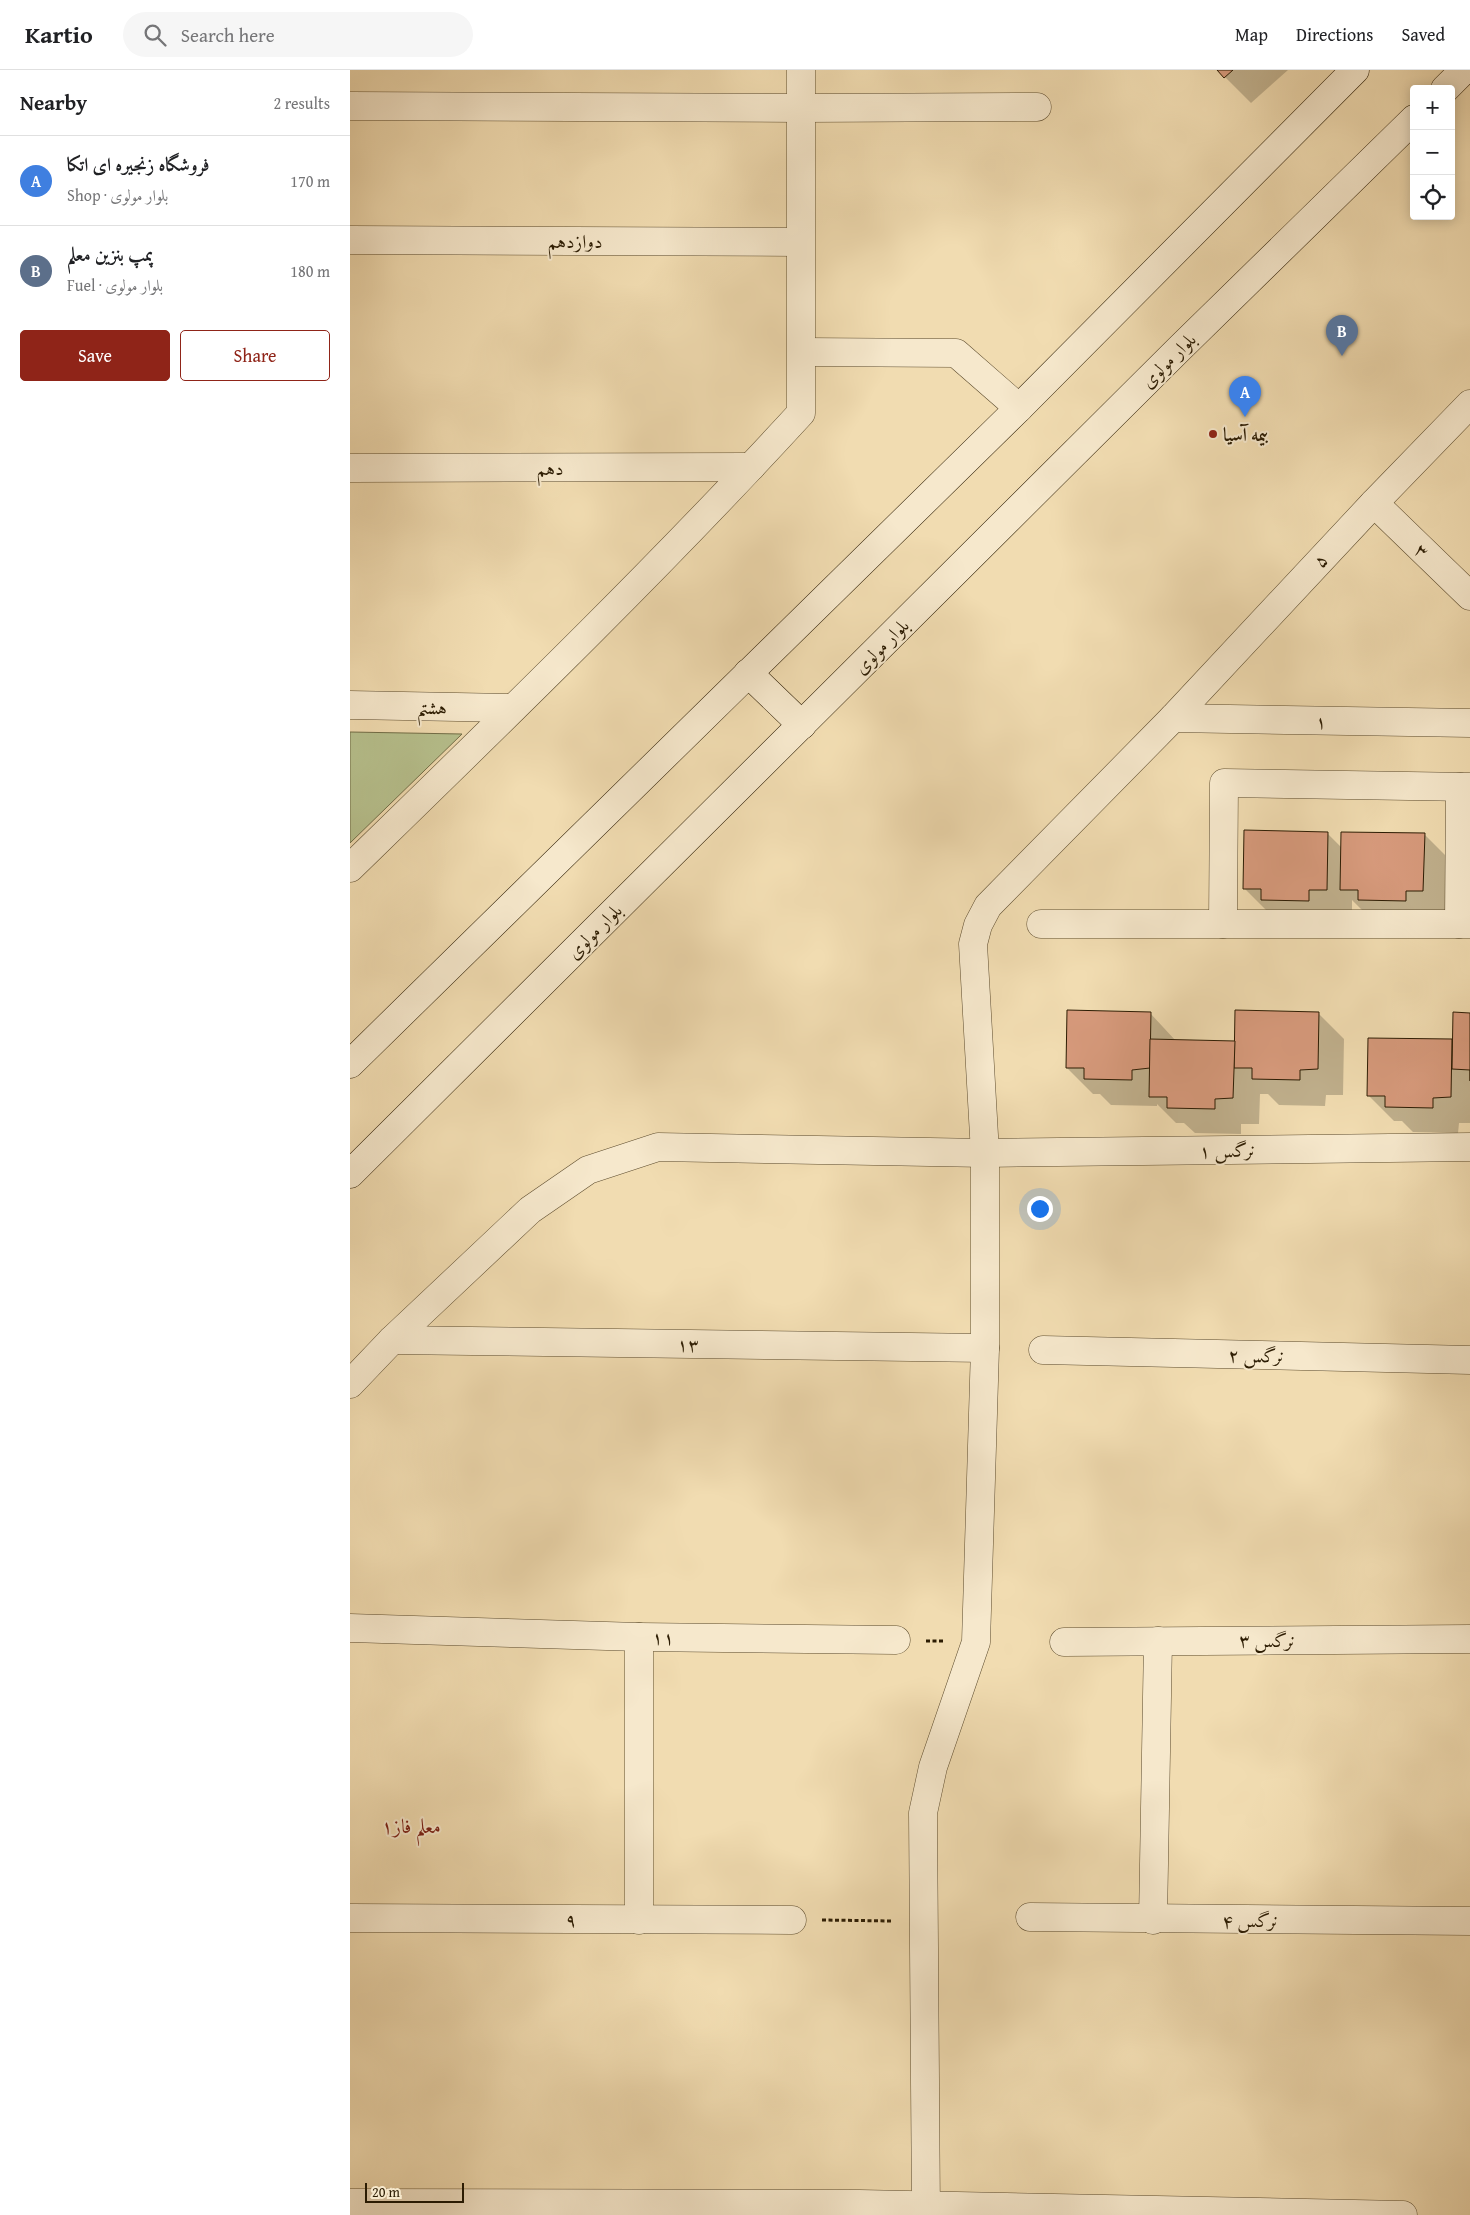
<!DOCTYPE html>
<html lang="en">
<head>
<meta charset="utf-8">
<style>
	:root { --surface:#fff; --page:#f6f6f6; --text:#202124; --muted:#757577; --line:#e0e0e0; --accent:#8f2418 }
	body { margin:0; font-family:"Gentium Book Plus",Amiri,serif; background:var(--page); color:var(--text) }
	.controls { position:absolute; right:15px; top:15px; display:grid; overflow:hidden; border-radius:5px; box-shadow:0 2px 12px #0003 }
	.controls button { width:45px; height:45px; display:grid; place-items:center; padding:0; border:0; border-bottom:1px solid var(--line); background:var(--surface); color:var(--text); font:25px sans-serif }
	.scale { position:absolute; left:15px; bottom:12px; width:99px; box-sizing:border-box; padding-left:5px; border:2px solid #2c1c03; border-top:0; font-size:14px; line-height:18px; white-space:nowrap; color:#2c1c03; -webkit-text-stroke:4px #f6e8cc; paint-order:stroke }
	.you { position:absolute; left:689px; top:1138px; width:18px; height:18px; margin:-12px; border:4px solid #fff; border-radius:50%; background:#1a73e8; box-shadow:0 0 0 8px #1a73e833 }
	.badge { display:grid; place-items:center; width:32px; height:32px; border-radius:50%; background:var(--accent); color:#fff; font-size:16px; font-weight:700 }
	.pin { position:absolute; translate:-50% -41px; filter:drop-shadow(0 1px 2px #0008) }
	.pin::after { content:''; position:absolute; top:26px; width:18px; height:15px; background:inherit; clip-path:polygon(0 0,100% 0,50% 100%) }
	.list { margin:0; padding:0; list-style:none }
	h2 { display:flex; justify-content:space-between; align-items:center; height:65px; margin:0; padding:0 20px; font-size:21px }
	h2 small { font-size:16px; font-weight:400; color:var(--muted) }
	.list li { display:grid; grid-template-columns:32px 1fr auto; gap:15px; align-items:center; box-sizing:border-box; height:90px; padding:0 20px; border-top:1px solid var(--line) }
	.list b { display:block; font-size:19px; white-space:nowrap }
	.list p { margin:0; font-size:16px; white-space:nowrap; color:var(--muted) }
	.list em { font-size:16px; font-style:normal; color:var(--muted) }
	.actions { display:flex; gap:10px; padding:15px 20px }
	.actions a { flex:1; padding:11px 0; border:1px solid var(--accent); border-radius:5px; text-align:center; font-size:18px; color:var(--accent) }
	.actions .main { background:var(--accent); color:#fff }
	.icon { flex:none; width:28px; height:28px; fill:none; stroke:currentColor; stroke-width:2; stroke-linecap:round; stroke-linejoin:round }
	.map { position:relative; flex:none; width:1120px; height:2145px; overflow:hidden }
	header { display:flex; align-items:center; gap:30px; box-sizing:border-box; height:70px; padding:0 25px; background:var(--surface); border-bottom:1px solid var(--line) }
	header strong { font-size:24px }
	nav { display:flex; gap:28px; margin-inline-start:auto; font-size:18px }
	.search { width:350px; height:45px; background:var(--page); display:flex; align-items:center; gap:12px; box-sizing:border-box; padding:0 18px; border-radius:28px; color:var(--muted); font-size:19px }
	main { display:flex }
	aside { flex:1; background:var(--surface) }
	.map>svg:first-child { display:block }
	.green { fill:#b7c18e; stroke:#726e48 }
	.shadow { fill:#0003 }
	.building { fill:#d79a7c; stroke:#2c1c03 }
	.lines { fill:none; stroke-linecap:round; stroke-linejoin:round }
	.street-casing { stroke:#5d4c2e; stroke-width:29 }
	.secondary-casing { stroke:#2c1c03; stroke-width:29 }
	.path { stroke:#2c1c03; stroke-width:3; stroke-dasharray:4 2.5; stroke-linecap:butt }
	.street { stroke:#f6e8cc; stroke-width:28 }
	.secondary { stroke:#f6e8cc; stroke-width:28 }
	.poi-dot { fill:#8f2418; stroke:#f6e8cc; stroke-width:2 }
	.labels { text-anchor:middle; stroke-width:4; stroke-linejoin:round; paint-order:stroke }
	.street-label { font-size:19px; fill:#2c1c03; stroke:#f6e8cc }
	.poi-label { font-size:19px; font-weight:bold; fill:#2c1c03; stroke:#f6e8cc; text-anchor:start }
	.neighbourhood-label { font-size:20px; fill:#7a1f14; stroke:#f6e8cc }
</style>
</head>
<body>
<header>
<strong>Kartio</strong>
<div class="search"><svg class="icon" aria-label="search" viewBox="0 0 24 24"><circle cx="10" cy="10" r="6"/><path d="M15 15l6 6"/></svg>Search here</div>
<nav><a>Map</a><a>Directions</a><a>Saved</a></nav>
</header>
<main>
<aside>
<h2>Nearby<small>2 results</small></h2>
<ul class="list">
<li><span class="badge" style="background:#3f7fe0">A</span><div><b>فروشگاه زنجیره ای اتکا</b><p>Shop · بلوار مولوی</p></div><em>170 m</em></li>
<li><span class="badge" style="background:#5c6f8a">B</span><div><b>پمپ بنزین معلم</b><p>Fuel · بلوار مولوی</p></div><em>180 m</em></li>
</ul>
<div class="actions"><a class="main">Save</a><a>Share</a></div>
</aside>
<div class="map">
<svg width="1120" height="2145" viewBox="0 0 1120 2145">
	<rect width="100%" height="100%" fill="#f1dcb1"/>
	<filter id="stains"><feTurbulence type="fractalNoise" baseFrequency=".004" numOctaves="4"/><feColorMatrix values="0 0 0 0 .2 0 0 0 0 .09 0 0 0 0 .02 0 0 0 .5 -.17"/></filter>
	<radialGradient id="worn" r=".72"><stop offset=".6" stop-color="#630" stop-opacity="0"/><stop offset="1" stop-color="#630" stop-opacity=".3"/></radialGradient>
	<path class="green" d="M0 662 112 664 0 773Z"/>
	<g class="shadow">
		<path d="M868 0H938L901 33Z"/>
		<path d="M977 763 992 778 1074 764 1100 790 1099 846 1017 845 1002 830V846L920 844 894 818Z"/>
		<path d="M800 943 826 971 886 972 968 943 994 969 993 1025H976L975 1036 929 1035 918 1024H910L909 1054H891V1064L845 1063 834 1053H826L807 1034V1036L761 1035 750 1024H743L717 998Z"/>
		<path d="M1120 944V1053H1109L1108 1063 1063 1062 1052 1051H1044L1018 1025 1019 969 1103 970Z"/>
	</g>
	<g class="building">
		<path d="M867 0H883L874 8Z"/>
		<path d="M894 760 978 762 977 820H959V831L911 830V819H893Z"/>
		<path d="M991 762 1075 763 1073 821H1056V831L1008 830V820H990Z"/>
		<path d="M717 940 801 942 800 998 782 1000V1010L734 1009V998H716Z"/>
		<path d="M885 940 969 942 968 999 950 1000V1010L902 1009V998H884Z"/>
		<path d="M1103 942 1120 943V1011V1000L1102 999Z"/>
		<path d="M1018 968 1102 969 1101 1027 1083 1028V1038L1035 1037V1026H1017Z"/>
		<path d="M800 969 885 971 883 1028 865 1029V1039L817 1038V1027H799Z"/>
	</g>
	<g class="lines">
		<g class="street-casing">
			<g id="street">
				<path d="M0 36 451 38 687 37"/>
				<path d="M0 170 450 172"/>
				<path d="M452 282 606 283 669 338"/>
				<path d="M0 398 401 397"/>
				<path d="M1024 433 1120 526"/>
				<path d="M0 635 163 638"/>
				<path d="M823 648 1120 653"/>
				<path d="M0 798C153 649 307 500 451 343V0"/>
				<path d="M691 854H1120"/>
				<path d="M873 854 874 713 1120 717"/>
				<path d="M1109 854 1110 717"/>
				<path d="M42 1270 635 1278"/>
				<path d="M693 1280 1120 1290"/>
				<path d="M0 1314 42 1270 180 1140 238 1100 308 1077 635 1083 1120 1077"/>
				<path d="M0 1558 289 1567 546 1570"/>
				<path d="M289 1567V1850"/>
				<path d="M714 1572 1120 1569"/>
				<path d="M680 1847 1120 1851"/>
				<path d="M0 1848 442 1850"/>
				<path d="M803 1850 808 1571"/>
				<path d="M0 2133 510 2134 1053 2145"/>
				<path d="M576 2145 573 1743 583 1697 626 1572 635 1278V1083L623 874 628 855 638 836 823 648 1024 433 1120 334"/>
			</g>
		</g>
		<g class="secondary-casing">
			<g id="secondary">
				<path d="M1095 19 1114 0"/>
				<path d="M398 603 452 655"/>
				<path d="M0 994 669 338 1005 0"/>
				<path d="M0 1104 829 279 1064 49"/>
			</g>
		</g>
		<g class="path">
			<path d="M576 1571H595"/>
			<path d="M472 1850 543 1851"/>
		</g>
		<use href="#street" class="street"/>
		<use href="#secondary" class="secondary"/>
	</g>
	<circle class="poi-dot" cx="863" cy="364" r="5"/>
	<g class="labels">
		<g class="street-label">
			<text x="225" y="178">دوازدهم</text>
			<text transform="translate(818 290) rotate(-45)" y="7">بلوار مولوی</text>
			<text x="200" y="405">دهم</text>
			<text transform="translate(1072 480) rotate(44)" y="7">۳</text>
			<text transform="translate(970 490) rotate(-47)" y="7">۵</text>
			<text transform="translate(531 576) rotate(-45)" y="7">بلوار مولوی</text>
			<text transform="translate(82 637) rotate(1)" y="7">هشتم</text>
			<text transform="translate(971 651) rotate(1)" y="7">۱</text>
			<text transform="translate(244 861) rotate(-45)" y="7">بلوار مولوی</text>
			<text transform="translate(877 1080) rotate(-1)" y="7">نرگس ۱</text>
			<text transform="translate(338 1274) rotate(1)" y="7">۱۳</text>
			<text transform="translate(906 1285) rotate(1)" y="7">نرگس ۲</text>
			<text transform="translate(313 1567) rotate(1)" y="7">۱۱</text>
			<text x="917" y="1577">نرگس ۳</text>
			<text transform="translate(221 1849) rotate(1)" y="7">۹</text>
			<text x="900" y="1857">نرگس ۴</text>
		</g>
		<g class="poi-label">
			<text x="873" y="371">بیمه آسیا</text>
		</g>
		<g class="neighbourhood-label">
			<text x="61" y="1763">معلم فاز۱</text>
		</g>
	</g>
	<rect width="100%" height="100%" filter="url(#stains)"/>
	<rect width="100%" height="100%" fill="url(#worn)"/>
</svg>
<div class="controls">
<button>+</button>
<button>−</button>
<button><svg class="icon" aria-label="locate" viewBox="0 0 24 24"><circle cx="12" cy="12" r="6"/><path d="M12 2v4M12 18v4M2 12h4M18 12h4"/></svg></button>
</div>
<div class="scale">20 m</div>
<div class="you"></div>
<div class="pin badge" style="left:895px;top:347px;background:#3f7fe0">A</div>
<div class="pin badge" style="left:992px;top:286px;background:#5c6f8a">B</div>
</div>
</main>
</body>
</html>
